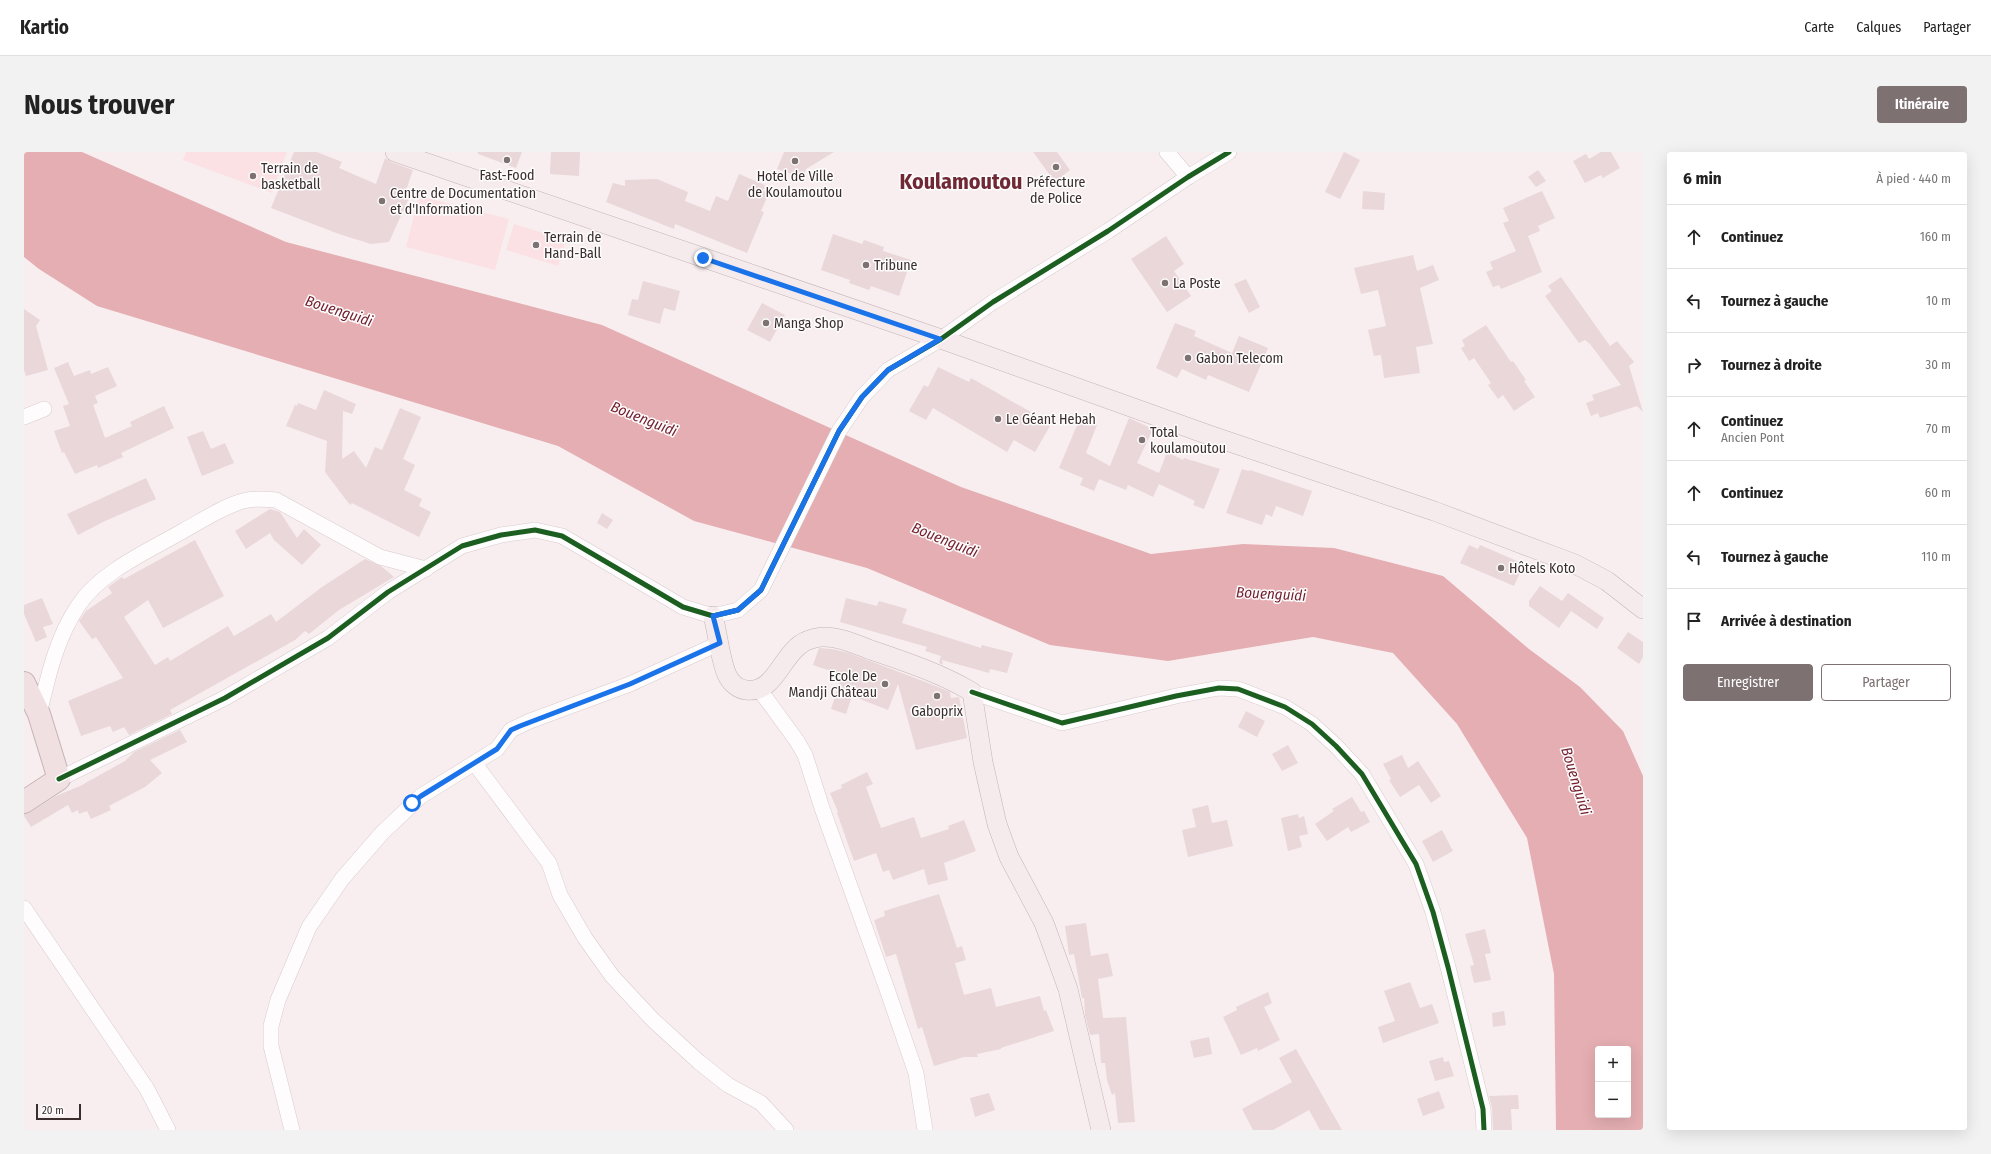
<!DOCTYPE html>
<html lang="fr">
<head>
<meta charset="utf-8">
<style>
	:root { --surface:#fff; --page:#f2f2f2; --text:#222; --muted:#767676; --line:#e0e0e0; --accent:#7d7172 }
	body { margin:0; font-family:"Fira Sans Condensed",sans-serif; background:var(--page); color:var(--text) }
	.controls { position:absolute; right:12px; bottom:12px; display:grid; overflow:hidden; border-radius:4px; box-shadow:0 4px 16px #0002 }
	.controls button { width:36px; height:36px; display:grid; place-items:center; padding:0; border:0; border-bottom:1px solid var(--line); background:var(--surface); color:var(--text); font:20px sans-serif }
	.scale { position:absolute; left:12px; bottom:10px; width:45px; box-sizing:border-box; padding-left:4px; border:2px solid #3b2d2e; border-top:0; font-size:11px; line-height:14px; white-space:nowrap; color:#3b2d2e; -webkit-text-stroke:3px #fdfdfd; paint-order:stroke }
	.stop { position:absolute; width:12px; height:12px; margin:-9px; border:3px solid #1a73e8; border-radius:50%; background:#fff }
	.stop.end { background:#1a73e8; border-color:#fff; box-shadow:0 1px 4px #0008 }
	.list { margin:0; padding:0; list-style:none }
	h2 { display:flex; justify-content:space-between; align-items:center; height:52px; margin:0; padding:0 16px; font-size:17px }
	h2 small { font-size:13px; font-weight:400; color:var(--muted) }
	.list li { display:grid; grid-template-columns:26px 1fr auto; gap:12px; align-items:center; box-sizing:border-box; height:64px; padding:0 16px; border-top:1px solid var(--line) }
	.list b { display:block; font-size:15px; white-space:nowrap }
	.list p { margin:0; font-size:13px; white-space:nowrap; color:var(--muted) }
	.list em { font-size:13px; font-style:normal; color:var(--muted) }
	.actions { display:flex; gap:8px; padding:12px 16px }
	.actions a { flex:1; padding:9px 0; border:1px solid var(--accent); border-radius:4px; text-align:center; font-size:14px; color:var(--accent) }
	.actions .main { background:var(--accent); color:#fff }
	.icon { flex:none; width:22px; height:22px; fill:none; stroke:currentColor; stroke-width:2; stroke-linecap:round; stroke-linejoin:round }
	.map { position:relative; flex:none; width:1619px; height:978px; overflow:hidden; border-radius:4px }
	header { display:flex; align-items:center; gap:24px; box-sizing:border-box; height:56px; padding:0 20px; background:var(--surface); border-bottom:1px solid var(--line) }
	header strong { font-size:19px }
	nav { display:flex; gap:22px; margin-inline-start:auto; font-size:14px }
	.intro { display:flex; align-items:center; justify-content:space-between; box-sizing:border-box; height:96px; padding:0 24px }
	h1 { margin:0; font-size:28px }
	.button { padding:10px 18px; border-radius:4px; background:var(--accent); color:#fff; font-size:14px; font-weight:700 }
	main { display:flex; gap:24px; padding:0 24px }
	aside { flex:1; background:var(--surface); border-radius:4px; box-shadow:0 4px 16px #0002 }
	.map>svg:first-child { display:block }
	.green { fill:#fbe1e3 }
	.water { fill:#e4aeb2; fill-rule:evenodd }
	.building { fill:#ead7d9 }
	.lines { fill:none; stroke-linecap:round; stroke-linejoin:round }
	.minor-casing { stroke:#d8cbcd; stroke-width:16 }
	.major-casing { stroke:#c5b3b5; stroke-width:20 }
	.highway-casing { stroke:#c5b3b5; stroke-width:24 }
	.minor { stroke:#fefcfd; stroke-width:15 }
	.major { stroke:#f5ebed; stroke-width:19 }
	.highway { stroke:#f0e0e2; stroke-width:22 }
	.cycleway-casing { stroke:#fdfdfd; stroke-width:8 }
	.cycleway { stroke:#1b5e20; stroke-width:5 }
	.route { stroke:#1a73e8; stroke-width:5 }
	.poi-dot { fill:#7d7172; stroke:#fdfdfd; stroke-width:1.5 }
	.labels { text-anchor:middle; stroke-width:3; stroke-linejoin:round; paint-order:stroke }
	.poi-label { font-size:14px; fill:#3b2d2e; stroke:#fdfdfd; text-anchor:start }
	.water-label { font-size:15px; font-style:italic; fill:#731d2d; stroke:#fdfdfd }
	.town-label { font-size:22px; font-weight:bold; fill:#702934; stroke:#fdfdfd }
</style>
</head>
<body>
<header>
<strong>Kartio</strong>
<nav><a>Carte</a><a>Calques</a><a>Partager</a></nav>
</header>
<div class="intro"><h1>Nous trouver</h1><a class="button">Itinéraire</a></div>
<main>
<div class="map">
<svg width="1619" height="978" viewBox="0 0 1619 978">
	<rect width="100%" height="100%" fill="#f8eef0"/>
	<g class="green">
		<path d="M162 0H263L248 41 159 8Z"/>
		<path d="M395 44 485 67 471 118 382 95Z"/>
		<path d="M490 72 542 88 534 114 482 98Z"/>
	</g>
	<path class="water" d="M0 0H58L262 90 578 173 937 335 1127 402 1219 392 1310 396 1419 424 1505 497 1556 535 1599 579 1619 624V978H1532L1530 822 1503 686 1433 572 1369 501 1289 485 1144 509 1026 493 843 416 670 369 534 294 73 154 15 117 0 105ZM1574 897H1604V963H1574Z"/>
	<g class="building">
		<path d="M270 0H293L318 10 315 16 352 32 361 6 367 10 389 18 380 44 385 46 365 90 347 92 315 82 247 56Z"/>
		<path d="M454 0H498L492 16 454 2Z"/>
		<path d="M527 0H556L555 24 526 22Z"/>
		<path d="M760 0H810L782 17 779 26 753 17Z"/>
		<path d="M1009 0H1033L1046 18 1031 30Z"/>
		<path d="M1320 0 1336 8 1316 47 1301 40Z"/>
		<path d="M1577 0H1587L1596 16 1579 26 1577 23 1561 31 1549 9 1562 2 1565 7Z"/>
		<path d="M1514 18 1522 29 1512 35 1504 25Z"/>
		<path d="M715 22 741 33 739 39 745 41 737 59 740 60 723 101 651 72 650 77 582 50 589 31 601 34V28L633 27 664 40 661 49 686 59 692 44 704 49Z"/>
		<path d="M1339 39 1361 41 1360 58 1338 57Z"/>
		<path d="M1518 39 1531 66 1514 74 1516 79 1504 84 1518 120 1477 137 1475 133 1469 135 1462 120 1469 117 1466 110 1492 99 1479 71 1485 69 1479 56Z"/>
		<path d="M809 82 838 92 840 88 860 95 859 99 887 108 875 144 847 134 845 138 825 131 826 128 797 118Z"/>
		<path d="M1142 84 1160 112 1150 119 1167 144 1143 160 1107 107Z"/>
		<path d="M1389 103 1393 119 1409 113 1415 128 1396 136 1409 192 1392 195 1396 221 1360 226 1357 203 1350 204 1344 178 1362 174 1354 138 1337 142 1330 116Z"/>
		<path d="M1537 125 1586 194 1593 189 1610 210 1605 214 1619 260 1613 254 1576 266 1574 261 1567 264 1562 251 1570 248 1568 243 1597 233 1566 192 1561 188 1555 191 1521 144 1528 139 1524 134Z"/>
		<path d="M1222 127 1236 155 1225 161 1210 132Z"/>
		<path d="M619 129 656 139 651 159 640 156 636 172 604 163 608 147 614 148Z"/>
		<path d="M738 151 761 163 746 190 723 178Z"/>
		<path d="M0 157 16 168 12 174 24 218 2 224 0 218Z"/>
		<path d="M1151 171 1172 179 1170 184 1208 201 1215 184 1244 196 1225 240 1184 223 1182 228 1158 217 1153 226 1132 216Z"/>
		<path d="M1462 173 1487 210 1489 209 1502 228 1500 229 1511 245 1490 259 1479 243 1474 247 1464 233 1467 231 1450 206 1445 209 1437 196 1441 194 1438 188Z"/>
		<path d="M44 210 50 224 66 218 67 222 84 215 93 234 71 244 74 251 69 253 81 286 108 274 106 270 140 254 150 276 97 301 99 305 74 316 73 313 51 322 40 300 38 301 30 279 46 274 39 254 45 252 30 216Z"/>
		<path d="M914 215 945 230 947 226 1007 260 1006 262 1026 274 1011 300 990 288 983 300 909 256 902 268 885 259 900 233 904 235Z"/>
		<path d="M300 238 332 252 328 262 319 259 318 307 330 299 342 316 351 295 358 298 376 256 397 265 379 307 391 313 380 338 398 347 395 354 407 360 395 385 328 351 326 353 301 320 303 289 262 274 271 253 273 254 274 251 292 258Z"/>
		<path d="M1056 266 1073 273 1062 301 1086 314 1105 266 1129 277 1113 311 1135 321 1143 300 1159 308 1160 306 1196 317 1180 357 1169 353 1171 349 1135 332 1129 345 1104 333 1102 338 1075 327 1070 339 1056 333 1059 326 1035 316Z"/>
		<path d="M179 279 187 297 201 291 210 311 178 324 163 285Z"/>
		<path d="M1218 317 1225 319 1226 318 1288 339 1279 364 1252 354 1248 365 1242 362 1238 373 1202 361Z"/>
		<path d="M122 326 132 347 81 369 54 383 43 362Z"/>
		<path d="M246 357 256 360 273 386 280 377 297 393 278 413 250 388 246 381 222 397 211 379Z"/>
		<path d="M578 361 589 368 583 377 573 371Z"/>
		<path d="M171 388 200 444 139 476 124 448 100 465 131 513 144 505 146 509 204 474 210 484 247 462 252 470 298 435 341 407 357 414 370 425 315 458 285 482 281 479 271 488 146 558 148 562 105 583 100 575 89 580 86 574 57 584 44 549 99 526 72 485 68 487 55 469 62 459 88 441 84 435 98 425 100 427Z"/>
		<path d="M1445 393 1454 397 1456 393 1500 412 1490 434 1436 411Z"/>
		<path d="M1516 434 1538 449 1544 441 1580 466 1573 477 1547 459 1535 476 1505 454V449Z"/>
		<path d="M18 446 29 472 19 475 23 485 12 490 0 462V453Z"/>
		<path d="M822 446 853 454 855 449 883 457 878 471 957 496 958 493 989 501 983 521 966 517 965 521 918 508 919 513 915 511 917 504 901 499 903 495 816 470Z"/>
		<path d="M1604 480 1619 490V505L1615 512 1593 496Z"/>
		<path d="M795 496 808 497 825 501 907 532 926 540 927 546 935 545 943 586 892 598 874 532 864 558 828 544 822 562 807 557 818 523 789 513Z"/>
		<path d="M1222 559 1241 569 1233 585 1214 575Z"/>
		<path d="M156 578 163 590 126 608 138 621 121 635 85 654 87 658 67 667 63 659 55 662 54 658 48 661 44 653 7 675 0 664V662L7 660 32 644 56 634 101 609 110 600Z"/>
		<path d="M1264 593 1274 611 1258 619 1248 602Z"/>
		<path d="M1378 603 1384 616 1394 609 1417 644 1407 651 1395 633 1376 645 1365 628 1367 627 1359 612Z"/>
		<path d="M843 620 849 632 842 635 857 676 890 665 897 686 925 677 924 674 940 668 952 699 920 711 924 728 904 733 900 717 869 728 865 718 859 720 852 701 830 709 813 661 814 660 806 641 818 636 817 633Z"/>
		<path d="M1328 645 1337 660 1340 659 1346 670 1327 680 1324 675 1303 689 1291 672 1310 659 1308 657Z"/>
		<path d="M1184 653 1188 671 1203 668 1209 694 1164 705 1158 678 1172 675 1168 657Z"/>
		<path d="M1274 662 1275 666 1280 664 1284 682 1275 684 1278 695 1264 699 1257 666Z"/>
		<path d="M1418 678 1429 699 1409 710 1398 689Z"/>
		<path d="M915 742 933 796 938 794 942 808 931 811 940 843 967 836 972 855 1016 844 1020 859 1022 858 1030 879 977 896V897L953 902 954 905H940L910 914 898 875 894 877 872 802 862 805 850 768 861 764 860 759Z"/>
		<path d="M1062 771 1067 804 1084 801 1089 824 1074 827 1079 866 1102 865 1111 970 1094 971 1091 941 1088 943 1083 928 1081 911H1077L1075 882 1066 883 1061 863 1060 846H1058L1050 802 1045 803 1041 774Z"/>
		<path d="M1461 777 1467 801 1461 802 1467 828 1450 831 1446 814 1450 813 1441 782Z"/>
		<path d="M1386 830 1396 856 1408 852 1415 871 1359 891 1354 875 1371 869 1360 839Z"/>
		<path d="M1244 840 1248 851 1240 855 1256 888 1234 899 1233 896 1217 903 1199 865 1213 858 1212 855Z"/>
		<path d="M1480 859 1482 873 1469 875 1468 861Z"/>
		<path d="M1185 885 1188 902 1170 906 1166 889Z"/>
		<path d="M1272 897 1318 978H1296L1285 958 1249 978H1229L1218 957 1268 930 1255 906Z"/>
		<path d="M1419 905 1420 910 1425 909 1430 924 1411 929 1405 909Z"/>
		<path d="M1415 939 1421 956 1399 964 1393 947Z"/>
		<path d="M965 941 971 958 951 965 946 946Z"/>
		<path d="M1494 943 1495 957H1487L1488 978H1469L1468 956 1465 944Z"/>
	</g>
	<g class="lines">
		<g class="minor-casing">
			<g id="minor">
				<path d="M1143 0 1164 25"/>
				<path d="M0 265 20 257"/>
				<path d="M735 537 773 589 781 603 798 656 864 840 892 921 901 978"/>
				<path d="M948 540 1038 571 1152 544 1195 536 1214 537 1261 555 1288 572 1312 594 1338 622 1392 712 1409 760 1424 815 1459 957 1460 978"/>
				<path d="M15 562C24 525 32 487 54 454 76 420 124 399 159 379 179 368 198 355 219 349 230 346 241 347 252 348L356 405 402 417"/>
				<path d="M451 612 525 711 536 743 561 786 588 824 629 868 675 910 704 933 737 951 762 978"/>
				<path d="M35 627 201 546 304 486 364 440 438 394 477 383 511 378 538 384 659 455 689 464 714 458 737 438 815 279 838 245 864 218 917 187 969 150 1084 79 1164 25 1205 0"/>
				<path d="M0 756 123 937 144 978"/>
				<path d="M268 978 247 894V874L254 848 285 775 318 727 358 681 397 644 473 597 487 578 506 569 606 532 696 491"/>
			</g>
		</g>
		<g class="major-casing">
			<g id="major">
				<path d="M371 0 917 187 1185 283 1410 359 1551 412 1583 429 1619 457"/>
				<path d="M689 464C694 482 696 507 703 523 707 531 714 537 722 538 750 542 757 505 777 492 782 488 791 486 797 485 814 484 831 492 847 498 882 510 916 521 948 540L959 610 973 672 985 705 1020 771 1031 801 1044 837 1077 978"/>
			</g>
		</g>
		<g class="highway-casing">
			<path id="highway" d="M0 531 15 562 35 627 0 650"/>
		</g>
		<use href="#minor" class="minor"/>
		<use href="#major" class="major"/>
		<use href="#highway" class="highway"/>
		<g class="cycleway-casing">
			<g id="cycleway">
				<path d="M948 540 1038 571 1152 544 1195 536 1214 537 1261 555 1288 572 1312 594 1338 622 1392 712 1409 760 1424 815 1459 957 1460 978"/>
				<path d="M35 627 201 546 304 486 364 440 438 394 477 383 511 378 538 384 659 455 689 464 714 458 737 438 815 279 838 245 864 218 917 187 969 150 1084 79 1164 25 1205 0"/>
			</g>
		</g>
		<use href="#cycleway" class="cycleway"/>
	</g>
	<g class="lines">
		<path class="route" d="M388 651 397 644 473 597 487 578 496 574 606 532 696 491 689 464 714 458 737 438 815 279 838 245 864 218 916 187 679 106"/>
	</g>
	<g class="poi-dot">
		<circle cx="483" cy="8" r="4"/>
		<circle cx="771" cy="9" r="4"/>
		<circle cx="1032" cy="15" r="4"/>
		<circle cx="229" cy="24" r="4"/>
		<circle cx="358" cy="49" r="4"/>
		<circle cx="512" cy="93" r="4"/>
		<circle cx="842" cy="113" r="4"/>
		<circle cx="1141" cy="131" r="4"/>
		<circle cx="742" cy="171" r="4"/>
		<circle cx="1164" cy="206" r="4"/>
		<circle cx="974" cy="267" r="4"/>
		<circle cx="1118" cy="288" r="4"/>
		<circle cx="1477" cy="416" r="4"/>
		<circle cx="861" cy="532" r="4"/>
		<circle cx="913" cy="544" r="4"/>
	</g>
	<g class="labels">
		<g class="poi-label">
			<text x="237" y="21">Terrain de<tspan x="237" dy="16">basketball</tspan></text>
			<text x="483" y="28" text-anchor="middle">Fast-Food</text>
			<text x="771" y="29" text-anchor="middle">Hotel de Ville<tspan x="771" dy="16">de Koulamoutou</tspan></text>
			<text x="1032" y="35" text-anchor="middle">Préfecture<tspan x="1032" dy="16">de Police</tspan></text>
			<text x="366" y="46">Centre de Documentation<tspan x="366" dy="16">et d'Information</tspan></text>
			<text x="520" y="90">Terrain de<tspan x="520" dy="16">Hand-Ball</tspan></text>
			<text x="850" y="118">Tribune</text>
			<text x="1149" y="136">La Poste</text>
			<text x="750" y="176">Manga Shop</text>
			<text x="1172" y="211">Gabon Telecom</text>
			<text x="982" y="272">Le Géant Hebah</text>
			<text x="1126" y="285">Total<tspan x="1126" dy="16">koulamoutou</tspan></text>
			<text x="1485" y="421">Hôtels Koto</text>
			<text x="853" y="529" text-anchor="end">Ecole De<tspan x="853" dy="16">Mandji Château</tspan></text>
			<text x="913" y="564" text-anchor="middle">Gaboprix</text>
		</g>
		<g class="water-label">
			<text transform="translate(315 159) rotate(18)" y="5">Bouenguidi</text>
			<text transform="translate(620 267) rotate(22)" y="5">Bouenguidi</text>
			<text transform="translate(921 388) rotate(22)" y="5">Bouenguidi</text>
			<text transform="translate(1247 442) rotate(3)" y="5">Bouenguidi</text>
			<text transform="translate(1552 629) rotate(73)" y="5">Bouenguidi</text>
		</g>
		<g class="town-label">
			<text x="937" y="37">Koulamoutou</text>
		</g>
	</g>
</svg>
<div class="controls">
<button>+</button>
<button>−</button>
</div>
<div class="scale">20 m</div>
<div class="stop" style="left:388px;top:651px"></div>
<div class="stop end" style="left:679px;top:106px"></div>
</div>
<aside>
<h2>6 min<small>À pied · 440 m</small></h2>
<ul class="list">
<li><svg class="icon" aria-label="ahead" viewBox="0 0 24 24"><path d="M12 20V5M6 11l6-6 6 6"/></svg><div><b>Continuez</b></div><em>160 m</em></li>
<li><svg class="icon" aria-label="left" viewBox="0 0 24 24"><path d="M17 20v-9H6M10 6l-5 5 5 5"/></svg><div><b>Tournez à gauche</b></div><em>10 m</em></li>
<li><svg class="icon" aria-label="right" viewBox="0 0 24 24"><path d="M7 20v-9h11M14 6l5 5-5 5"/></svg><div><b>Tournez à droite</b></div><em>30 m</em></li>
<li><svg class="icon" aria-label="ahead" viewBox="0 0 24 24"><path d="M12 20V5M6 11l6-6 6 6"/></svg><div><b>Continuez</b><p>Ancien Pont</p></div><em>70 m</em></li>
<li><svg class="icon" aria-label="ahead" viewBox="0 0 24 24"><path d="M12 20V5M6 11l6-6 6 6"/></svg><div><b>Continuez</b></div><em>60 m</em></li>
<li><svg class="icon" aria-label="left" viewBox="0 0 24 24"><path d="M17 20v-9H6M10 6l-5 5 5 5"/></svg><div><b>Tournez à gauche</b></div><em>110 m</em></li>
<li><svg class="icon" aria-label="arrive" viewBox="0 0 24 24"><path d="M6 21V4h12l-3 4 3 4H6"/></svg><div><b>Arrivée à destination</b></div></li>
</ul>
<div class="actions"><a class="main">Enregistrer</a><a>Partager</a></div>
</aside>
</main>
</body>
</html>
